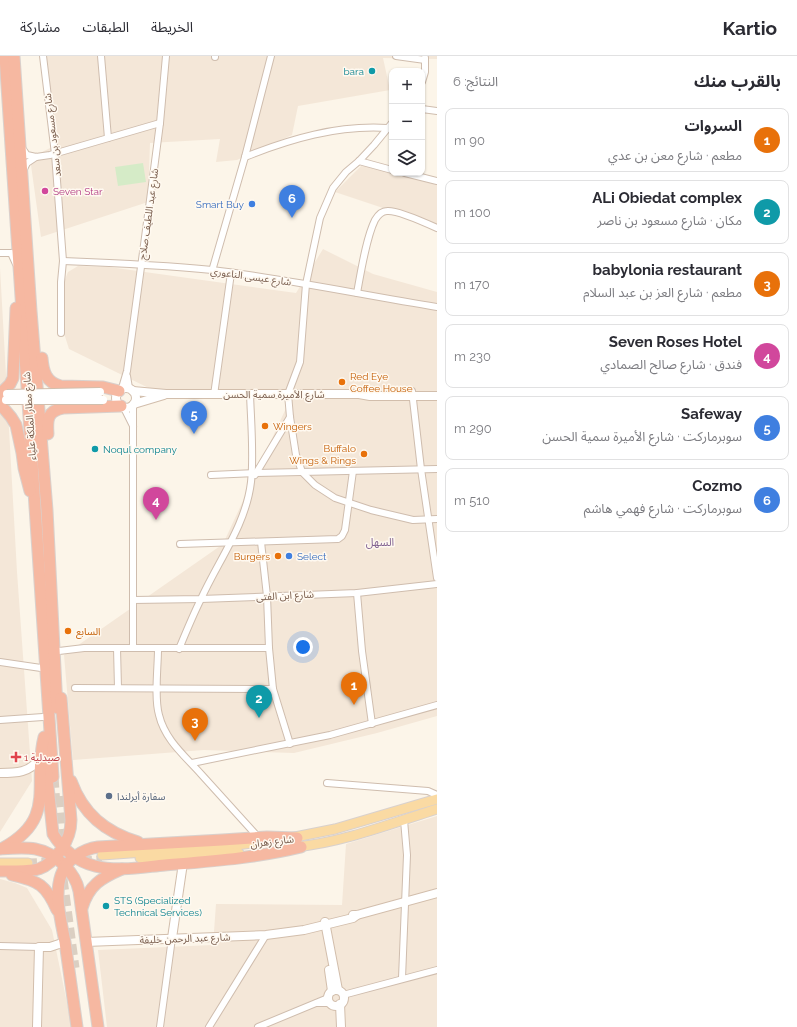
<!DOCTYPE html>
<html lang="ar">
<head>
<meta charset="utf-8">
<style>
	:root { --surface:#fff; --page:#f7f7f7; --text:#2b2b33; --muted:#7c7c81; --line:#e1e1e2; --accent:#7c3aed }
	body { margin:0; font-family:Raleway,"Noto Sans Arabic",sans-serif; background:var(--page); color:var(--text); direction:rtl }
	.controls { position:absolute; right:12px; top:12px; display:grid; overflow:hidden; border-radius:8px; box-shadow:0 1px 3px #0004 }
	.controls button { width:36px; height:36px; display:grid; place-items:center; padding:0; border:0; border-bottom:1px solid var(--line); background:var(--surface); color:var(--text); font:20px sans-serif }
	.you { position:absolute; left:303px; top:591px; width:14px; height:14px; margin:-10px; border:3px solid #fff; border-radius:50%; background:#1a73e8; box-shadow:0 0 0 6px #1a73e833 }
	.badge { display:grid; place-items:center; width:26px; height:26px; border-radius:50%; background:var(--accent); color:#fff; font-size:13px; font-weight:700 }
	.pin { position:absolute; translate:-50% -33px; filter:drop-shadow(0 1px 2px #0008) }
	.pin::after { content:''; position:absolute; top:21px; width:14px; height:12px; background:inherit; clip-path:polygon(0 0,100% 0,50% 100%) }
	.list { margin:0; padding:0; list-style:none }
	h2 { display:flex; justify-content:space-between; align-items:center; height:52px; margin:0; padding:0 16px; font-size:17px }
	h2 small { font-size:13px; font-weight:400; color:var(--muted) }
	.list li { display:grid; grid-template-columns:26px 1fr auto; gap:12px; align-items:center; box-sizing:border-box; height:64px; margin:0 8px 8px; padding:0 8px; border:1px solid var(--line); border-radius:8px }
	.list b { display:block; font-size:15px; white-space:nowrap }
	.list p { margin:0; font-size:13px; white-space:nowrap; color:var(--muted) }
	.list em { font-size:13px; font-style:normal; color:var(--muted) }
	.icon { flex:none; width:22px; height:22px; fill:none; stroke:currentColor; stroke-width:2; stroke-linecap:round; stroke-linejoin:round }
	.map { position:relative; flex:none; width:437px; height:971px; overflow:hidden; direction:ltr }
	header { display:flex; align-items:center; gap:24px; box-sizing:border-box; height:56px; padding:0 20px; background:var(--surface); border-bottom:1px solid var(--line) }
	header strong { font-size:19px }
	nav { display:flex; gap:22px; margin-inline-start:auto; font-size:14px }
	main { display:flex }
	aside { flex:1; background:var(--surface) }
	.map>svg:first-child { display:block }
	.residential { fill:#f4e7d8 }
	.green { fill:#d5ebc7 }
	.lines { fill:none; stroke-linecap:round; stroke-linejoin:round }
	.primary-tunnel { stroke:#dbcfc2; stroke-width:9; stroke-dasharray:9 4.5; stroke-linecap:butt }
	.highway-tunnel { stroke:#dbcfc2; stroke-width:11; stroke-dasharray:11 5.5; stroke-linecap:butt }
	.street-casing { stroke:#cfbdae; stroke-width:8 }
	.secondary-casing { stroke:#d2beac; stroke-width:10 }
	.primary-casing { stroke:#d9d1cd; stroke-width:11 }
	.highway-casing { stroke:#d9d1cd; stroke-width:13 }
	.street { stroke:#fff; stroke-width:6 }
	.secondary { stroke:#fff; stroke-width:8 }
	.primary { stroke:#fadaa3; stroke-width:9 }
	.highway { stroke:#f6b8a1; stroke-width:11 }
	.secondary-bridge-casing { stroke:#d2beac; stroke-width:10; stroke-linecap:butt }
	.secondary-bridge { stroke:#fff; stroke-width:8 }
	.culture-dot { fill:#0f9aa8; stroke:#fff9f0; stroke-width:1.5 }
	.hotel-dot { fill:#d1479c; stroke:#fff9f0; stroke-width:1.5 }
	.shop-dot { fill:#3f7fe0; stroke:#fff9f0; stroke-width:1.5 }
	.food-dot { fill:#e8710a; stroke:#fff9f0; stroke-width:1.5 }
	.health-dot { fill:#e0444e; stroke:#fff9f0; stroke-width:1.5 }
	.service-dot { fill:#5c6f8a; stroke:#fff9f0; stroke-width:1.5 }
	.labels { text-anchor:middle; stroke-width:3; stroke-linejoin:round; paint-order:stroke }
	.culture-label { font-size:10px; fill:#0d838f; stroke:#fff9f0; text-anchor:start }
	.street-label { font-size:10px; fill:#785c4c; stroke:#fff9f0 }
	.hotel-label { font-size:10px; fill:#b23c85; stroke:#fff9f0; text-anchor:start }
	.shop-label { font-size:10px; fill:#366cbe; stroke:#fff9f0; text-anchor:end }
	.food-label { font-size:10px; fill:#c56008; stroke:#fff9f0; text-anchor:start }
	.health-label { font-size:10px; fill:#be3a42; stroke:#fff9f0; text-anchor:start }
	.service-label { font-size:10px; fill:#4e5e75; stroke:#fff9f0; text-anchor:start }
	.neighbourhood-label { font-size:11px; fill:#846593; stroke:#fff9f0 }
</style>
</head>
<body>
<header>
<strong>Kartio</strong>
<nav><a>الخريطة</a><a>الطبقات</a><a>مشاركة</a></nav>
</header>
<main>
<aside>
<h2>بالقرب منك<small>النتائج: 6</small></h2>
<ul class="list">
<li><span class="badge" style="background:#e8710a">1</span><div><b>السروات</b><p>مطعم · شارع معن بن عدي</p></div><em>90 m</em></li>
<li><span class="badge" style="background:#0f9aa8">2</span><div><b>ALi Obiedat complex</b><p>مكان · شارع مسعود بن ناصر</p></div><em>100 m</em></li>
<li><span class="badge" style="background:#e8710a">3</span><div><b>babylonia restaurant</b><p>مطعم · شارع العز بن عبد السلام</p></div><em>170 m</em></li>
<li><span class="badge" style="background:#d1479c">4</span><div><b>Seven Roses Hotel</b><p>فندق · شارع صالح الصمادي</p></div><em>230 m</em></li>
<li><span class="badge" style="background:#3f7fe0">5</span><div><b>Safeway</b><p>سوبرماركت · شارع الأميرة سمية الحسن</p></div><em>290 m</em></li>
<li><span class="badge" style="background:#3f7fe0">6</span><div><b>Cozmo</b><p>سوبرماركت · شارع فهمي هاشم</p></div><em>510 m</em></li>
</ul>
</aside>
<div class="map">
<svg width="437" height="971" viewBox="0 0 437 971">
	<rect width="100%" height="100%" fill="#fcf5e9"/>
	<g class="residential">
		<path d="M45 0H437V3L383 2 390 34 298 50 292 79 237 104 216 106 220 83 150 87 148 146 41 181 30 102 52 91Z"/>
		<path d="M362 109 437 129V170L335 136Z"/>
		<path d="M323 193 373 218 437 236V660L377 677 294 697 204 694 73 704 64 599 223 488 294 335 161 338 69 293 62 271 64 226 68 216 78 210 109 211 296 237Z"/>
		<path d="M0 212 17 516 32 725 0 776Z"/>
		<path d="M437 760V971H107L98 894 213 889 216 848 342 849 346 788Z"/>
		<path d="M0 823 15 827 27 832 52 874 72 971H0Z"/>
	</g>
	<path class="green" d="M143 107 146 126 118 130 115 111Z"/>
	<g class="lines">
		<g class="primary-tunnel">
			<path d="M83 805 102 804"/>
			<path d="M28 807 52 806"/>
		</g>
		<g class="highway-tunnel">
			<path d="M53 721 55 750"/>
			<path d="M61 740 65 790"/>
			<path d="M62 823 74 912"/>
		</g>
		<g class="street-casing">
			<g id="street">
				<path d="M43 0 55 98 63 205 61 226V277"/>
				<path d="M101 0 108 82"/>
				<path d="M396 0 425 4"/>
				<path d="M215 1V0"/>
				<path d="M422 26 425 16V2"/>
				<path d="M422 53 437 55"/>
				<path d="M392 67 374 89 359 105 346 116 333 132 320 162 306 228 300 306 288 338 290 361 296 399 299 407 302 416 315 429 335 442 371 454 413 464 437 463"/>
				<path d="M22 92 27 99 36 101 50 99 160 67"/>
				<path d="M245 101C290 83 337 69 387 72"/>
				<path d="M359 105 392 114"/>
				<path d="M23 115 27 107 36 101"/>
				<path d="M405 117 437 125"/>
				<path d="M0 197H11"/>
				<path d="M11 197 16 208"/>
				<path d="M63 205C113 207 162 209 212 214 288 223 362 239 437 251"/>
				<path d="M212 215 245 101 271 0"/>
				<path d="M357 237C361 216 366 182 375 164 378 159 382 155 387 155 397 154 426 167 437 172"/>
				<path d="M127 320 129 332"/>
				<path d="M122 332 127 315 150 144 160 67 166 0"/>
				<path d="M412 335 421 413 437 522"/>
				<path d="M214 339 231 217"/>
				<path d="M124 352 133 370"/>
				<path d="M211 419 256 417 437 413"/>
				<path d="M255 419 290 361"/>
				<path d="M261 486 267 540 269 592 273 633 290 688"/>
				<path d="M180 488 338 483 342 480 345 474 353 415"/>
				<path d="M357 537 362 595 372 668"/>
				<path d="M133 544 201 543 357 537 437 528"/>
				<path d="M117 592 118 632"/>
				<path d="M133 592V348"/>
				<path d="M158 593C158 612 154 641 159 659 165 684 185 700 201 718 220 739 239 760 258 781"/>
				<path d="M179 593C186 576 193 559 201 543 218 505 246 469 251 426 254 400 251 366 250 338"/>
				<path d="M59 595 84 592H269"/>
				<path d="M0 606 41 612"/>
				<path d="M75 632 273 633"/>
				<path d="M0 664 43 661"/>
				<path d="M192 707 330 679 437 649"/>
				<path d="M327 727 428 735 437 739"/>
				<path d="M0 890 39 891"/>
				<path d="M402 922 407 799 404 764"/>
				<path d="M343 939 437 914"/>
				<path d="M317 947H330"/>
				<path d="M160 971 172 882"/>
				<path d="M209 971 266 879"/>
				<path d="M258 971 328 942"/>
			</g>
		</g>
		<g class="secondary-casing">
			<g id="secondary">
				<circle cx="126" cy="342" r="10"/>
				<path d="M133 335 166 338H359L370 340H437"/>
				<path d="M134 348 164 339"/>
				<path d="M0 717C16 717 30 717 40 702"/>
				<path d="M353 859H357L437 837"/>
				<path d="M325 866 338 934"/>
				<path d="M172 882 183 807"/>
				<path d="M86 886 266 879 304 874 353 862 357 859"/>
				<path d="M329 914 332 935"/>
				<circle cx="336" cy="942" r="8"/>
				<path d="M340 948 341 971"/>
				<path d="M37 971 39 891H50L65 886"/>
			</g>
		</g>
		<g class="primary-casing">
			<g id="primary">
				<path d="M290 782 335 773 437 743"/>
				<path d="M295 791C341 787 393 767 437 753"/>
				<path d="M102 799 229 790 259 786"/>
				<path d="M140 802 239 797"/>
				<path d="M0 807H28"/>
			</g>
		</g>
		<g class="highway-casing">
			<g id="highway">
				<path d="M5 0 53 721"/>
				<path d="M14 0 31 255 47 454 57 652"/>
				<path d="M42 302C43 315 46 327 61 330L103 331 119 335"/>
				<path d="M0 338 10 328 13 322 16 252"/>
				<path d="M0 348 11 361 16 369 22 397 24 412 30 435"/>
				<path d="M48 378C47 364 47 355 63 352L121 350"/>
				<path d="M46 711 53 778C62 793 78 806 95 810 117 816 143 811 165 809 212 805 256 802 301 791"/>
				<path d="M71 725C83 758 105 776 138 786"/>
				<path d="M3 792C58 762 32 728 44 681"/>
				<path d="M0 793C26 791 44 789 64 809 72 817 77 824 79 835L98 971"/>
				<path d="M0 815C29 814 43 820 61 794 68 784 71 776 71 764L61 642"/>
				<path d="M12 819C39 825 46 829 57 854"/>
				<path d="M82 852C89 829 101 822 122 813"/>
				<path d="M77 971C73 943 69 914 65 886 61 865 54 840 61 819 66 804 83 793 98 791L222 784 267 781 297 782"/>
			</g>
		</g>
		<use href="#street" class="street"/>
		<use href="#secondary" class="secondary"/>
		<use href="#primary" class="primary"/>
		<use href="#highway" class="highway"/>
		<g class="secondary-bridge-casing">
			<g id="secondary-bridge">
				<path d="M7 338 100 336"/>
				<path d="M6 344H103"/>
			</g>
		</g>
		<use href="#secondary-bridge" class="secondary-bridge"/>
	</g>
	<g class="culture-dot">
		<circle cx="372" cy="15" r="4"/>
		<circle cx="95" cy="393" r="4"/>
		<circle cx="106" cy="850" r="4"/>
	</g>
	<circle class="hotel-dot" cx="45" cy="135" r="4"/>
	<g class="shop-dot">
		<circle cx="252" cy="148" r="4"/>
		<circle cx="289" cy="500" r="4"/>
	</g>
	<g class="food-dot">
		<circle cx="342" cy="326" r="4"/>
		<circle cx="265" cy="370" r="4"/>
		<circle cx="364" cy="398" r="4"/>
		<circle cx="278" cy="500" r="4"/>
		<circle cx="68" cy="575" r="4"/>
	</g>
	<path class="health-dot" d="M14 695h4v4h4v4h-4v4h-4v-4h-4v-4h4z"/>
	<circle class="service-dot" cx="109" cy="740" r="4"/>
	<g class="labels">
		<g class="culture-label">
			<text x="364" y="19" text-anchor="end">bara</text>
			<text x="103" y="397">Noqul company</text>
			<text x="114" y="848">STS (Specialized<tspan x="114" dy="12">Technical Services)</tspan></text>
		</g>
		<g class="street-label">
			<text transform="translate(52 79) rotate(-97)" y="4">شارع مسعود بن سعد</text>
			<text transform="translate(148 158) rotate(-82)" y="4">شارع عبد اللطيف صلاح</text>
			<text transform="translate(251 220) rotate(8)" y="4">شارع عيسى الناعوري</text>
			<text x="274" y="342">شارع الأميرة سمية الحسن</text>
			<text transform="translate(29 360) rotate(-94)" y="4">شارع مطار الملكة علياء</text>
			<text transform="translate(285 539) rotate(-3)" y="4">شارع ابن الفتى</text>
			<text transform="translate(272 785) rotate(-7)" y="4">شارع زهران</text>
			<text transform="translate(185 882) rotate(-2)" y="4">شارع عبد الرحمن خليفة</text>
		</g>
		<g class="hotel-label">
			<text x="53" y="139">Seven Star</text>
		</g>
		<g class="shop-label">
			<text x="244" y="152">Smart Buy</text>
			<text x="297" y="504" text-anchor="start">Select</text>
		</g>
		<g class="food-label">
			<text x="350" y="324">Red Eye<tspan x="350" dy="12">Coffee House</tspan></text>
			<text x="273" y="374">Wingers</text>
			<text x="356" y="396" text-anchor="end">Buffalo<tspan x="356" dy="12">Wings &amp; Rings</tspan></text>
			<text x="270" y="504" text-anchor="end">Burgers</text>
			<text x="76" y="579">السابع</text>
		</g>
		<g class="health-label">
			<text x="24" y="705">صيدلية 1</text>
		</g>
		<g class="service-label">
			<text x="117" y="744">سفارة أيرلندا</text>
		</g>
		<g class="neighbourhood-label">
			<text x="380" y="490">السهل</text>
		</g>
	</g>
</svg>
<div class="controls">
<button>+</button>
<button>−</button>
<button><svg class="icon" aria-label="layers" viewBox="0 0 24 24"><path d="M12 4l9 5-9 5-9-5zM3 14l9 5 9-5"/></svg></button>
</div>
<div class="you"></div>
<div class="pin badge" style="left:354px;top:649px;background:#e8710a">1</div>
<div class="pin badge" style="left:259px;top:662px;background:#0f9aa8">2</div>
<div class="pin badge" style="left:195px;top:685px;background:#e8710a">3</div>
<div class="pin badge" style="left:156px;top:464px;background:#d1479c">4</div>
<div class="pin badge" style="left:194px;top:378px;background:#3f7fe0">5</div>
<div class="pin badge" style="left:292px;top:162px;background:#3f7fe0">6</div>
</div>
</main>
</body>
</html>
